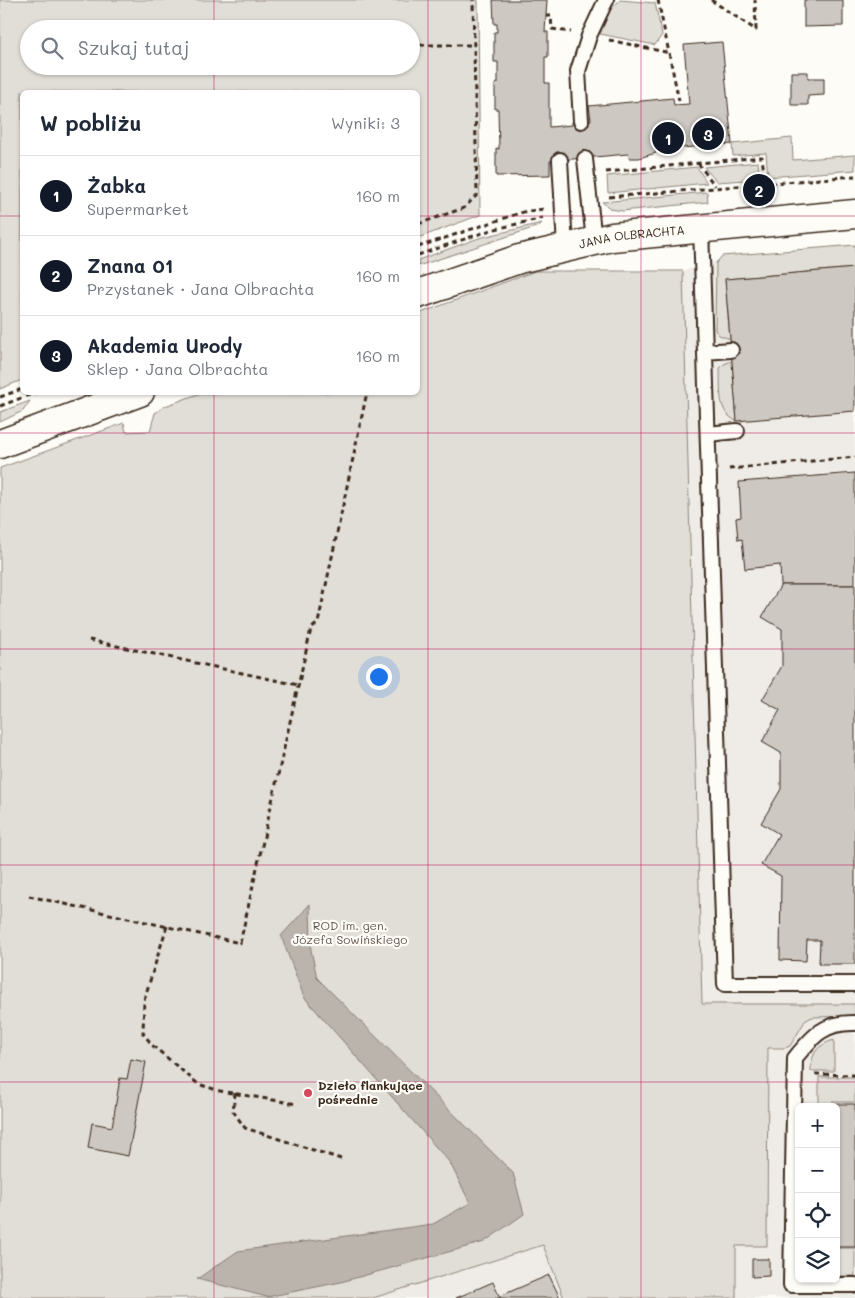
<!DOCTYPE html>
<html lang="pl">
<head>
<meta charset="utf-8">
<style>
	:root { --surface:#fff; --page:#f2f2f3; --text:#1f2937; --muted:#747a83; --line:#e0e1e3; --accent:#111827 }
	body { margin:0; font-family:Mali,sans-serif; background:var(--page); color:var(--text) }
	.controls { position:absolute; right:15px; bottom:15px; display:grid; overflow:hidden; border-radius:8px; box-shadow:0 1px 4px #0004 }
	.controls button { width:45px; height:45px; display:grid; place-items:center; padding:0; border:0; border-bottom:1px solid var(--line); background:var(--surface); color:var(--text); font:25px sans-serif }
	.you { position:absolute; left:378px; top:676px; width:18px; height:18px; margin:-12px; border:4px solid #fff; border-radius:50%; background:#1a73e8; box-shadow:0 0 0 8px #1a73e833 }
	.badge { display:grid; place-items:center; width:32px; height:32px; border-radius:50%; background:var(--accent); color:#fff; font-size:16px; font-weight:700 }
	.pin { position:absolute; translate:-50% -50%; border:2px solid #fff; box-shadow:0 1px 5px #0006 }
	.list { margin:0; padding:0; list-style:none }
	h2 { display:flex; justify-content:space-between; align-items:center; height:65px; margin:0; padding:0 20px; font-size:21px }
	h2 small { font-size:16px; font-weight:400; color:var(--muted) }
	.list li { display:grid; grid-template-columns:32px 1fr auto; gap:15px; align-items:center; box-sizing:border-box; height:80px; padding:0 20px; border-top:1px solid var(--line) }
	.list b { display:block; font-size:19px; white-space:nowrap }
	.list p { margin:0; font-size:16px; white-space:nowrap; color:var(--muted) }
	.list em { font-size:16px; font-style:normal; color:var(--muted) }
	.icon { flex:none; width:28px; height:28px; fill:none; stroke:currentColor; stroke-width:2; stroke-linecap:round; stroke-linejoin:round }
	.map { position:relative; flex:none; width:855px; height:1298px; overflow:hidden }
	.search { position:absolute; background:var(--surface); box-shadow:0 1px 4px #0004; left:20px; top:20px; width:400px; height:55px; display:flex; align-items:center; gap:12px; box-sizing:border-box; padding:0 18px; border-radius:28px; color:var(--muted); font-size:19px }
	.panel { position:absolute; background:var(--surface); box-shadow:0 1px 4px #0004; left:20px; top:90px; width:400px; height:305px; border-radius:8px }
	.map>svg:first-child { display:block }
	.built { fill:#efece7; fill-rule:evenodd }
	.green { fill:#e1ded7; stroke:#8e847a; fill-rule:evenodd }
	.water { fill:#bbb4ad; stroke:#887d74 }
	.building { fill:#cdc8c2; stroke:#3b2a1e }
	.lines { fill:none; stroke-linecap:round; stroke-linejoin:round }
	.lane-casing { stroke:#3b2a1e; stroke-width:18 }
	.secondary-casing { stroke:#3b2a1e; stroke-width:31 }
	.path { stroke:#3b2a1e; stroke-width:3; stroke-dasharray:5 4; stroke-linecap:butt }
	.lane { stroke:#fdfcf7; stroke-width:14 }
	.secondary { stroke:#fdfcf7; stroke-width:28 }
	.grid { fill:none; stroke:#c2185b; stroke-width:1; stroke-opacity:0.55 }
	.poi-dot { fill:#d1495b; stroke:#fdfcf7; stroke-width:2 }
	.labels { text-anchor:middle; stroke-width:4.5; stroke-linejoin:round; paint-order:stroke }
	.street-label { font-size:12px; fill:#3b2a1e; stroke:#fdfcf7 }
	.park-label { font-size:12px; fill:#64574c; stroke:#fdfcf7 }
	.poi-label { font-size:12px; font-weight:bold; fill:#3b2a1e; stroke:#fdfcf7; text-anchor:start }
</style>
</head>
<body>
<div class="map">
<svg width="855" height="1298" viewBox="0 0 855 1298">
	<rect width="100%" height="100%" fill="#fdfcf7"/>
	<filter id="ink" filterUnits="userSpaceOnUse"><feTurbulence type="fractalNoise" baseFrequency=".02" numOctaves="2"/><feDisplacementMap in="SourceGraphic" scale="10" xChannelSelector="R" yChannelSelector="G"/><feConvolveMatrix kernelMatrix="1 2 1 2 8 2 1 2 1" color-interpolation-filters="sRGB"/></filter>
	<g filter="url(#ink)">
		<g class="built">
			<path d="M855 249V1298H708L683 271 723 259ZM799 1107H836V1279H799Z"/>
			<path d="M544 1245 564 1298H373Z"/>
		</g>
		<g class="green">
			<path d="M0 0H478L480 215 418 238V92H22V380L0 389ZM29 29H411V66H29Z"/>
			<path d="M620 0 655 3 662 35 655 45 600 34 611 9Z"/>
			<path d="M792 138 793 160 855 155V170L768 177 766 153 733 156 732 144Z"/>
			<path d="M758 162 760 179 717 182 704 167Z"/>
			<path d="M697 167 707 183 608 193 607 176Z"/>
			<path d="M707 192 708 202 622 211 611 209 602 202Z"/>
			<path d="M542 223 539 226 418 266V260L479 238Z"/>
			<path d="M855 245V268L725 279 730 339 719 335 715 330 716 263 722 256Z"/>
			<path d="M535 271H683L702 1004H855V1016L812 1017 805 1021 790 1046 785 1048H768L767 1246H736V1298H564L543 1245 373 1298H0V468L124 423 126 432 150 431 155 413 165 406 201 393 418 392V314Z"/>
			<path d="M732 361 737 421C716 413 721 387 720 368L724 364Z"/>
			<path d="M30 401 23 411 0 422V412Z"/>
			<path d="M834 1040V1071H811C811 1054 817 1045 834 1040Z"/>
			<path d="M819 1077H855V1102H832V1107H819Z"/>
			<rect x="836" y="1248" width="19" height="28"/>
		</g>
		<path class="water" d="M310 904 311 950 317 978 513 1173 524 1214 484 1242 341 1282 267 1297 197 1279 238 1251 433 1224 470 1203 450 1163 304 997 281 936Z"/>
		<g class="building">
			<path d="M493 0H547L545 32H548V57H545V83H549V127L572 125V122L591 120 589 106 673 98 674 105 689 104 684 45 722 42 732 144 656 150V153L639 158H629L628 154 550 161V175L496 176V148L499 149 498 109H495V84L498 83V62H494V32H497V24H494Z"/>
			<path d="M804 0H843V26L804 27Z"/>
			<path d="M791 72H808V78H824V95L808 96V105H791Z"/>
			<path d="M855 268V411L737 421 725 279Z"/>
			<path d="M855 473V585H781L780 565 745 569 742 539 738 540 736 518 741 517 739 482Z"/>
			<path d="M781 585H855V964H819L820 940H807L806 961 780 960 781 876 761 865 779 834 761 823 781 789V753L762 742 780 710 762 700 782 666V629L762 617Z"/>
			<path d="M131 1059 146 1062 128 1156 88 1148 92 1123 112 1127 120 1078 127 1079Z"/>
			<path d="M834 1104H855V1247H836V1107Z"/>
			<path d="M752 1259H769V1276L752 1277Z"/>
			<path d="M549 1275 560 1298H500V1296Z"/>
			<path d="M493 1282 500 1298H456Z"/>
		</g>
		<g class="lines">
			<g class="lane-casing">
				<g id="lane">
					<path d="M581 121 578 71 589 36 606 0"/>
					<path d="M585 159 594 241"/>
					<path d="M560 160 565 247"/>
					<path d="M701 227 725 984H855"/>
					<path d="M705 352 731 350"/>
					<path d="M708 434 737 431"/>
					<path d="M855 1023C824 1022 813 1036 795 1058L791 1285H855"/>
				</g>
			</g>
			<g class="secondary-casing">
				<g id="secondary">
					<path id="s1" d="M418 294 519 259 612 237 855 214"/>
					<path d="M0 444 140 392"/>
				</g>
			</g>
			<g class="path">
				<path d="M658 0 679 101"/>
				<path d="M711 0 756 30 755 0"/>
				<path d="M546 16H551L552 29 571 32"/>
				<path d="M609 40 670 53"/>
				<path d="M411 45H474"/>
				<path d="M698 163 715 186"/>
				<path d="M606 172 762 157 765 182"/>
				<path d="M609 197 855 176"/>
				<path d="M418 224 464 208 477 195 473 0"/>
				<path d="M418 247 523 212 544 209"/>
				<path d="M418 255 491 230 543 218"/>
				<path d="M0 397 22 389"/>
				<path d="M0 406 37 392"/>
				<path d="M729 469 855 457"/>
				<path d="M89 640 298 685"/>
				<path d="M29 896 240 943 311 629 318 623 367 392"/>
				<path d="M167 926 144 1000 143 1033 152 1045 198 1084 220 1091 297 1104"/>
				<path d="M815 1074 855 1075"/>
				<path d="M235 1093 233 1111 245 1128 341 1159"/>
			</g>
			<use href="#lane" class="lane"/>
			<use href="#secondary" class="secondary"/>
		</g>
	</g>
	<path class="grid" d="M214 0V29M428 0V1298M641 0V1298M214 66V92M0 216H22M418 216H855M214 392V1298M0 433H855M0 649H855M0 865H855M0 1082H855"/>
	<circle class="poi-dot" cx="308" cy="1093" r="5"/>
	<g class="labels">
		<g class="street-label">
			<text dy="4" stroke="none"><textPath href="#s1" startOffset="222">JANA OLBRACHTA</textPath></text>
		</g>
		<g class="park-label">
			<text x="350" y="930">ROD im. gen.<tspan x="350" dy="14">Józefa Sowińskiego</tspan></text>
		</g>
		<g class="poi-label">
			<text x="318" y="1090">Dzieło flankujące<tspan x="318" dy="14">pośrednie</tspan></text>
		</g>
	</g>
</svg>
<div class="controls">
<button>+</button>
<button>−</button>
<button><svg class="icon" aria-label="locate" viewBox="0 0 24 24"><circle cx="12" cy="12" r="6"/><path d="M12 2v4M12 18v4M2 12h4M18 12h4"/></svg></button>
<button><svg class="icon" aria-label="layers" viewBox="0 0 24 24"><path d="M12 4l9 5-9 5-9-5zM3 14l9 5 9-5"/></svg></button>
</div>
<div class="you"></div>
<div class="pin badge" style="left:668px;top:138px">1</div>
<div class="pin badge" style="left:759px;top:190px">2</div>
<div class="pin badge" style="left:708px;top:134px">3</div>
<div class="search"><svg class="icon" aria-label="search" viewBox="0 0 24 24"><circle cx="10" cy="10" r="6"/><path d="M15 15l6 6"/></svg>Szukaj tutaj</div>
<section class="panel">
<h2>W pobliżu<small>Wyniki: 3</small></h2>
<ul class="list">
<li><span class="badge">1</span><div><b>Żabka</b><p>Supermarket</p></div><em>160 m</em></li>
<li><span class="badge">2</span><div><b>Znana 01</b><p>Przystanek · Jana Olbrachta</p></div><em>160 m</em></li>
<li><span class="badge">3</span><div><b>Akademia Urody</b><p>Sklep · Jana Olbrachta</p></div><em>160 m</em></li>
</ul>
</section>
</div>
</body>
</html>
